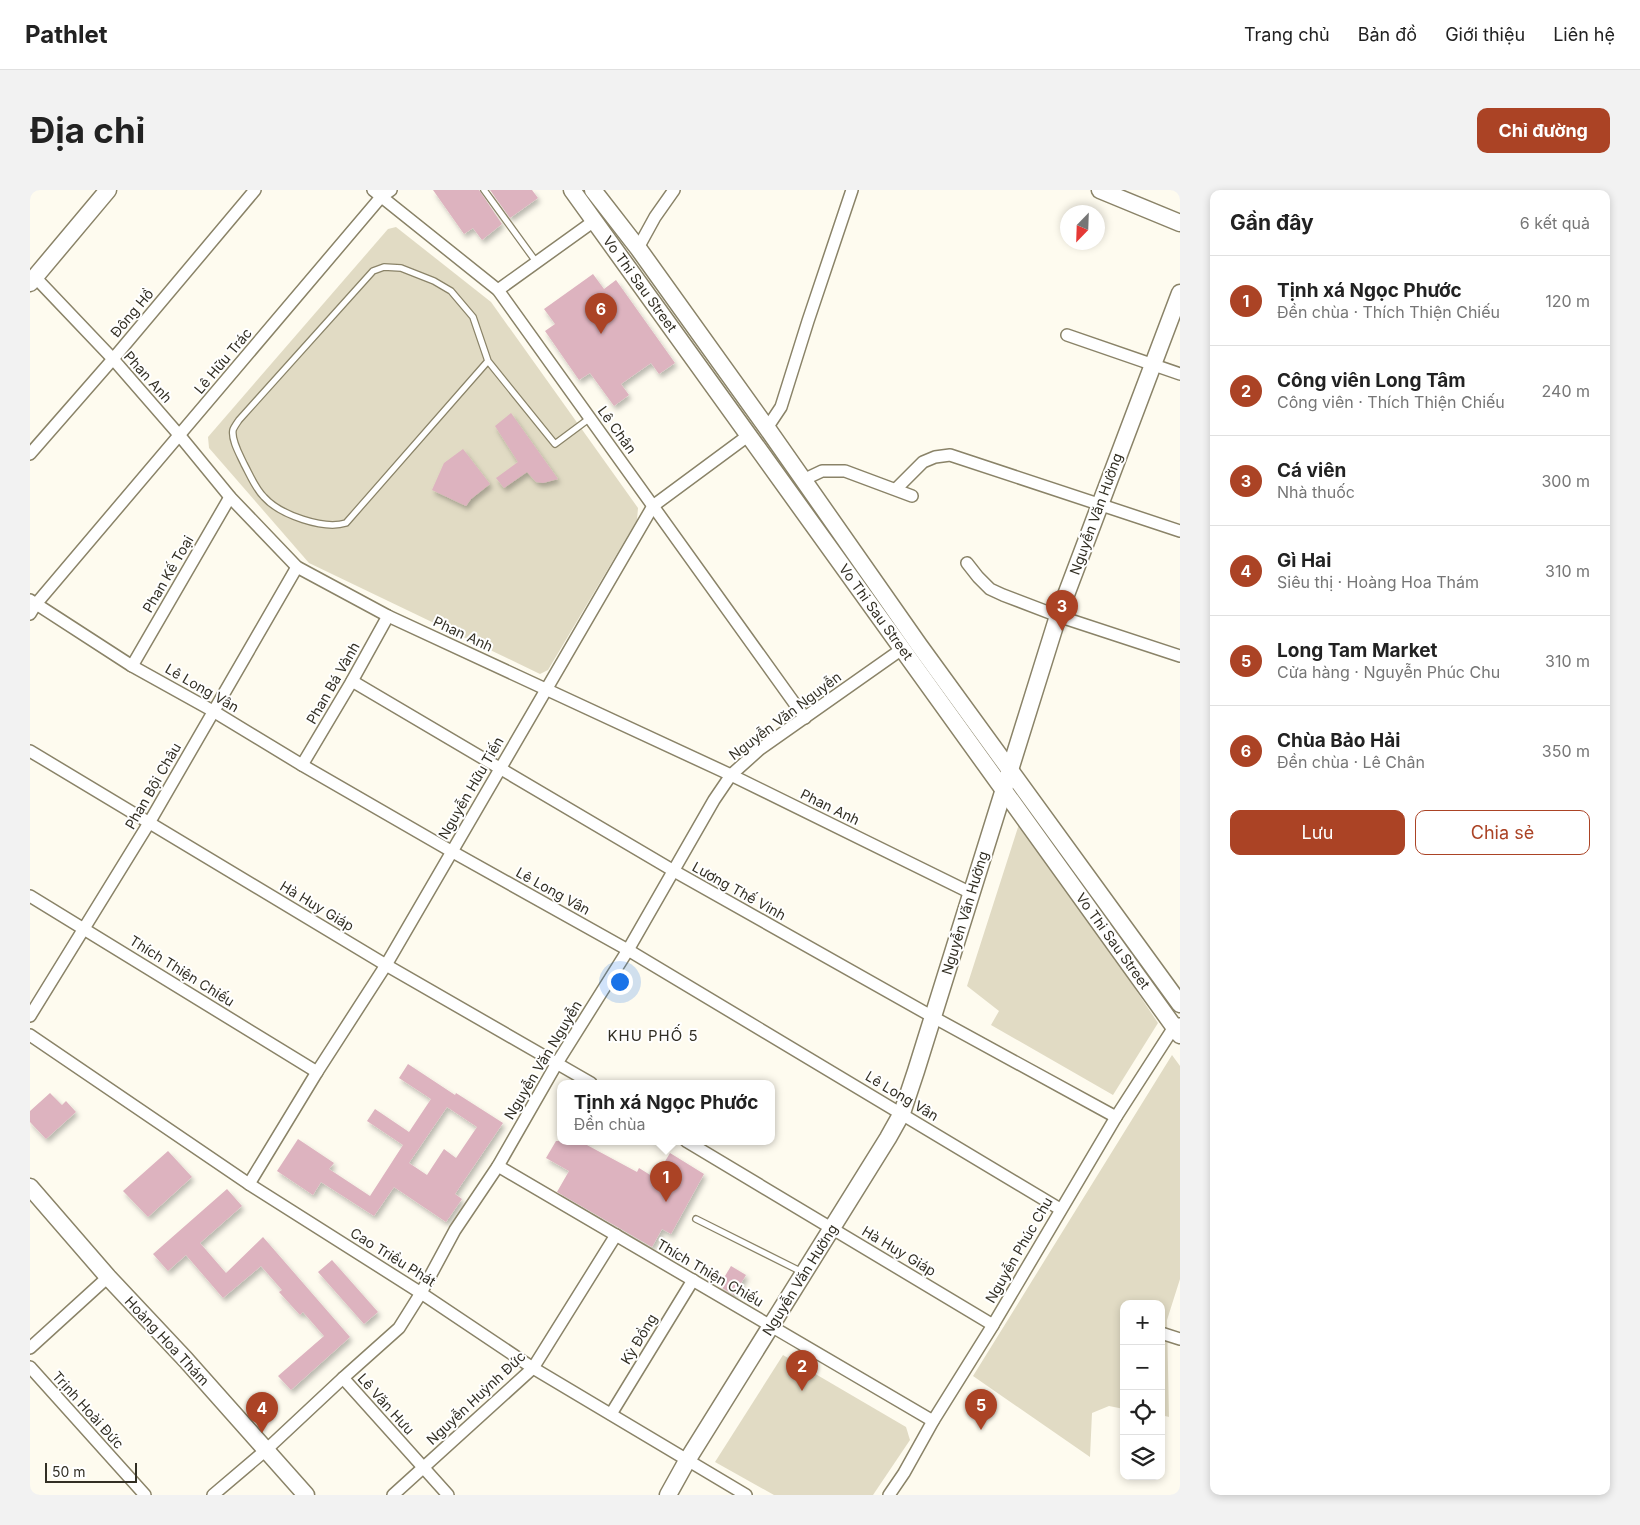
<!DOCTYPE html>
<html lang="vi">
<head>
<meta charset="utf-8">
<style>
	:root { --surface:#fff; --page:#f2f2f2; --text:#222; --muted:#767676; --line:#e0e0e0; --accent:#ab4325 }
	body { margin:0; font-family:Inter,sans-serif; background:var(--page); color:var(--text) }
	.controls { position:absolute; right:15px; bottom:15px; display:grid; overflow:hidden; border-radius:10px; box-shadow:0 2px 8px #0003 }
	.controls button { width:45px; height:45px; display:grid; place-items:center; padding:0; border:0; border-bottom:1px solid var(--line); background:var(--surface); color:var(--text); font:25px sans-serif }
	.compass { position:absolute; left:1030px; top:15px; width:45px; height:45px; border-radius:50%; background:var(--surface); box-shadow:0 2px 8px #0003; rotate:203deg }
	.scale { position:absolute; left:15px; bottom:12px; width:92px; box-sizing:border-box; padding-left:5px; border:2px solid #322f24; border-top:0; font-size:14px; line-height:18px; white-space:nowrap; color:#322f24; -webkit-text-stroke:4px #fff; paint-order:stroke }
	.you { position:absolute; left:589px; top:791px; width:18px; height:18px; margin:-12px; border:4px solid #fff; border-radius:50%; background:#1a73e8; box-shadow:0 0 0 8px #1a73e833 }
	.badge { display:grid; place-items:center; width:32px; height:32px; border-radius:50%; background:var(--accent); color:#fff; font-size:16px; font-weight:700 }
	.pin { position:absolute; translate:-50% -41px; filter:drop-shadow(0 1px 2px #0008) }
	.pin::after { content:''; position:absolute; top:26px; width:18px; height:15px; background:inherit; clip-path:polygon(0 0,100% 0,50% 100%) }
	.popup { position:absolute; left:527px; top:890px; width:218px; height:65px; box-sizing:border-box; display:grid; place-content:center; border-radius:10px; background:var(--surface); filter:drop-shadow(0 1px 4px #0005); font-size:16px; white-space:nowrap; color:var(--muted) }
	.popup b { font-size:19px; color:var(--text) }
	.popup::after { content:''; position:absolute; left:50%; top:100%; margin-left:-10px; border:10px solid transparent; border-top-color:var(--surface) }
	.list { margin:0; padding:0; list-style:none }
	h2 { display:flex; justify-content:space-between; align-items:center; height:65px; margin:0; padding:0 20px; font-size:21px }
	h2 small { font-size:16px; font-weight:400; color:var(--muted) }
	.list li { display:grid; grid-template-columns:32px 1fr auto; gap:15px; align-items:center; box-sizing:border-box; height:90px; padding:0 20px; border-top:1px solid var(--line) }
	.list b { display:block; font-size:19px; white-space:nowrap }
	.list p { margin:0; font-size:16px; white-space:nowrap; color:var(--muted) }
	.list em { font-size:16px; font-style:normal; color:var(--muted) }
	.actions { display:flex; gap:10px; padding:15px 20px }
	.actions a { flex:1; padding:11px 0; border:1px solid var(--accent); border-radius:10px; text-align:center; font-size:18px; color:var(--accent) }
	.actions .main { background:var(--accent); color:#fff }
	.icon { flex:none; width:28px; height:28px; fill:none; stroke:currentColor; stroke-width:2; stroke-linecap:round; stroke-linejoin:round }
	.map { position:relative; flex:none; width:1150px; height:1305px; overflow:hidden; border-radius:10px }
	header { display:flex; align-items:center; gap:30px; box-sizing:border-box; height:70px; padding:0 25px; background:var(--surface); border-bottom:1px solid var(--line) }
	header strong { font-size:24px }
	nav { display:flex; gap:28px; margin-inline-start:auto; font-size:18px }
	.intro { display:flex; align-items:center; justify-content:space-between; box-sizing:border-box; height:120px; padding:0 30px }
	h1 { margin:0; font-size:35px }
	.button { padding:12px 22px; border-radius:10px; background:var(--accent); color:#fff; font-size:18px; font-weight:700 }
	main { display:flex; gap:30px; padding:0 30px }
	aside { flex:1; background:var(--surface); border-radius:10px; box-shadow:0 2px 8px #0003 }
	.map>svg:first-child { display:block }
	.green { fill:#e1dbc4 }
	.building { fill:#ddb3bf; fill-rule:evenodd; filter:url(#shadow) }
	.lines { fill:none; stroke-linecap:round; stroke-linejoin:round }
	.lane-casing { stroke:#8a8368; stroke-width:8 }
	.street-casing { stroke:#8a8368; stroke-width:14 }
	.secondary-casing { stroke:#8a8368; stroke-width:19 }
	.lane { stroke:#fff; stroke-width:5.5 }
	.street { stroke:#fff; stroke-width:11 }
	.secondary { stroke:#fff; stroke-width:16 }
	.labels { text-anchor:middle; stroke-width:4; stroke-linejoin:round; paint-order:stroke }
	.street-label { font-size:14px; fill:#322f24; stroke:#fff }
	.neighbourhood-label { font-size:15px; letter-spacing:1px; fill:#322f24; stroke:#fff }
</style>
</head>
<body>
<header>
<strong>Pathlet</strong>
<nav><a>Trang chủ</a><a>Bản đồ</a><a>Giới thiệu</a><a>Liên hệ</a></nav>
</header>
<div class="intro"><h1>Địa chỉ</h1><a class="button">Chỉ đường</a></div>
<main>
<div class="map">
<svg width="1150" height="1305" viewBox="0 0 1150 1305">
	<defs>
		<filter id="shadow"><feDropShadow dx="2.5" dy="4" stdDeviation="2.5" flood-color="#0004"/></filter>
	</defs>
	<rect width="100%" height="100%" fill="#fefbef"/>
	<g class="green">
		<path d="M366 37 461 112 608 318 607 330 518 480 510 484 279 373 179 258 178 247 358 39Z"/>
		<path d="M991 628 1128 833 1083 905 961 835 969 821 937 796Z"/>
		<path d="M1142 865 1150 876V1089L1137 1130 1139 1227 1131 1225V1114H1094V1219L1079 1216 1062 1223 1060 1267 943 1186Z"/>
		<path d="M753 1165 876 1237 880 1250 843 1305H744L685 1272Z"/>
	</g>
	<g class="building">
		<path d="M403 0H449L472 34 452 50 443 38 434 44Z"/>
		<path d="M460 0H502L508 8 480 28Z"/>
		<path d="M563 84 574 99 586 90 645 173 629 184 621 173 591 194 599 205 584 216 560 183 549 190 515 141 525 134 514 119Z"/>
		<path d="M481 223 528 289 513 293 506 292 497 282 474 298 466 288 488 272 465 236Z"/>
		<path d="M433 259 460 294 441 309 436 316 402 300 414 273Z"/>
		<path d="M378 874 425 905 426 903 473 933 425 1004 432 1009 416 1032 364 997 344 1026 291 992 283 1005 247 981 268 949 304 973 299 979 340 1006 373 955 337 931 345 919 379 942 401 909 369 888ZM417 917 447 937 426 968 414 959 397 985 379 973Z"/>
		<path d="M20 903 32 915 36 911 46 922 16 949 0 932V921Z"/>
		<path d="M526 951H556L555 954 607 982 609 978 625 988 640 963 674 984 641 1044 632 1039 622 1057 527 1002 539 981 516 968Z"/>
		<path d="M138 961 162 987 118 1027 93 1001Z"/>
		<path d="M197 999 212 1016 170 1053 196 1083 233 1047 320 1147 261 1200 248 1186 294 1146 273 1122 270 1125 249 1102 252 1100 231 1076 193 1108 156 1065 138 1081 123 1064Z"/>
		<path d="M302 1070 348 1122 334 1134 288 1082Z"/>
		<path d="M701 1076 716 1085 704 1105 689 1096Z"/>
	</g>
	<g class="lines">
		<g class="lane-casing">
			<g id="lane">
				<path d="M454 0 507 73"/>
				<path d="M458 171 316 333C294 340 250 325 234 307 225 298 220 285 214 274 210 265 201 250 203 240 204 237 207 233 209 230L343 81 354 77 371 78 404 91 421 101 443 127 458 171 525 254 560 228"/>
				<path d="M666 1029 772 1082"/>
			</g>
		</g>
		<g class="street-casing">
			<g id="street">
				<path d="M343 0 468 100 775 528"/>
				<path d="M608 58 625 27 644 0"/>
				<path d="M5 87 83 169 150 246 200 307 267 377 358 426 701 585 941 703"/>
				<path d="M468 100 564 31"/>
				<path d="M1037 145 1150 184"/>
				<path d="M737 238 751 217 778 131 822 0"/>
				<path d="M0 264 83 169 225 0"/>
				<path d="M773 290 792 281H815L882 306"/>
				<path d="M866 299 893 272 905 267 920 265 1150 341"/>
				<path d="M937 373 948 387 960 399 973 405 1028 426 1150 466"/>
				<path d="M0 410 102 476 183 521 272 575 421 661 598 760 1030 1019"/>
				<path d="M0 424 6 414 351 7 361 0"/>
				<path d="M102 476 200 307"/>
				<path d="M322 491 644 681 903 827 1086 927"/>
				<path d="M0 561 356 775 561 893"/>
				<path d="M272 575 322 491 358 426"/>
				<path d="M0 706 287 882"/>
				<path d="M0 826 119 633 267 377"/>
				<path d="M0 845 219 994 391 1103 503 1178 716 1305"/>
				<path d="M656 951 963 1135"/>
				<path d="M468 976 903 1231"/>
				<path d="M219 994 287 882 356 775 623 316 719 245"/>
				<path d="M1131 1143 1150 1149"/>
				<path d="M0 1158 78 1087"/>
				<path d="M0 1177 115 1305"/>
				<path d="M313 1188 418 1305"/>
				<path d="M581 1224 663 1090"/>
				<path d="M183 1305 236 1260 313 1188 369 1138 391 1103 425 1040 468 976 527 873 598 760 684 610 701 585 730 559 872 459"/>
				<path d="M363 1305 503 1178 586 1045"/>
				<path d="M859 1305 874 1283 903 1231 963 1135 1086 927 1144 837 1149 834"/>
			</g>
		</g>
		<g class="secondary-casing">
			<g id="secondary">
				<path d="M542 0 1150 845"/>
				<path d="M563 0 608 58 737 238 889 455 1150 814"/>
				<path d="M1070 0 1150 33"/>
				<path d="M0 93 78 0"/>
				<path d="M0 997 78 1087 156 1170 276 1305"/>
				<path d="M638 1305 658 1269 858 948 872 923 886 881 1028 426 1150 103"/>
			</g>
		</g>
		<use href="#lane" class="lane"/>
		<use href="#street" class="street"/>
		<use href="#secondary" class="secondary"/>
	</g>
	<g class="labels">
		<g class="street-label">
			<text transform="translate(610 94) rotate(54)" y="5">Vo Thi Sau Street</text>
			<text transform="translate(102 123) rotate(-50)" y="5">Đông Hồ</text>
			<text transform="translate(193 171) rotate(-50)" y="5">Lê Hữu Trác</text>
			<text transform="translate(118 187) rotate(48)" y="5">Phan Anh</text>
			<text transform="translate(587 240) rotate(54)" y="5">Lê Chân</text>
			<text transform="translate(1066 324) rotate(-70)" y="5">Nguyễn Văn Hưởng</text>
			<text transform="translate(138 384) rotate(-60)" y="5">Phan Kế Toại</text>
			<text transform="translate(846 422) rotate(54)" y="5">Vo Thi Sau Street</text>
			<text transform="translate(433 444) rotate(25)" y="5">Phan Anh</text>
			<text transform="translate(303 493) rotate(-60)" y="5">Phan Bá Vành</text>
			<text transform="translate(172 498) rotate(30)" y="5">Lê Long Vân</text>
			<text transform="translate(755 526) rotate(-37)" y="5">Nguyễn Văn Nguyễn</text>
			<text transform="translate(123 596) rotate(-60)" y="5">Phan Bội Châu</text>
			<text transform="translate(441 598) rotate(-60)" y="5">Nguyễn Hữu Tiến</text>
			<text transform="translate(800 617) rotate(26)" y="5">Phan Anh</text>
			<text transform="translate(523 701) rotate(29)" y="5">Lê Long Vân</text>
			<text transform="translate(709 701) rotate(29)" y="5">Lương Thế Vinh</text>
			<text transform="translate(287 716) rotate(31)" y="5">Hà Huy Giáp</text>
			<text transform="translate(935 723) rotate(-73)" y="5">Nguyễn Văn Hưởng</text>
			<text transform="translate(1083 751) rotate(54)" y="5">Vo Thi Sau Street</text>
			<text transform="translate(152 781) rotate(32)" y="5">Thích Thiện Chiếu</text>
			<text transform="translate(513 870) rotate(-59)" y="5">Nguyễn Văn Nguyễn</text>
			<text transform="translate(872 906) rotate(31)" y="5">Lê Long Vân</text>
			<text transform="translate(989 1060) rotate(-60)" y="5">Nguyễn Phúc Chu</text>
			<text transform="translate(869 1061) rotate(31)" y="5">Hà Huy Giáp</text>
			<text transform="translate(363 1067) rotate(32)" y="5">Cao Triều Phát</text>
			<text transform="translate(680 1083) rotate(30)" y="5">Thích Thiện Chiếu</text>
			<text transform="translate(770 1090) rotate(-58)" y="5">Nguyễn Văn Hưởng</text>
			<text transform="translate(609 1149) rotate(-59)" y="5">Kỳ Đồng</text>
			<text transform="translate(137 1151) rotate(47)" y="5">Hoàng Hoa Thám</text>
			<text transform="translate(446 1208) rotate(-43)" y="5">Nguyễn Huỳnh Đức</text>
			<text transform="translate(356 1214) rotate(48)" y="5">Lê Văn Hưu</text>
			<text transform="translate(58 1220) rotate(48)" y="5">Trịnh Hoài Đức</text>
		</g>
		<g class="neighbourhood-label">
			<text x="623" y="851">KHU PHỐ 5</text>
		</g>
	</g>
</svg>
<div class="controls">
<button>+</button>
<button>−</button>
<button><svg class="icon" aria-label="locate" viewBox="0 0 24 24"><circle cx="12" cy="12" r="6"/><path d="M12 2v4M12 18v4M2 12h4M18 12h4"/></svg></button>
<button><svg class="icon" aria-label="layers" viewBox="0 0 24 24"><path d="M12 4l9 5-9 5-9-5zM3 14l9 5 9-5"/></svg></button>
</div>
<svg class="compass" viewBox="-18 -18 36 36"><path d="M0-13l5 13h-10z" fill="#e53935"/><path d="M0 13l5-13h-10z" fill="#767676"/></svg>
<div class="scale">50 m</div>
<div class="you"></div>
<div class="pin badge" style="left:636px;top:1012px">1</div>
<div class="popup"><b>Tịnh xá Ngọc Phước</b>Đền chùa</div>
<div class="pin badge" style="left:772px;top:1201px">2</div>
<div class="pin badge" style="left:1032px;top:441px">3</div>
<div class="pin badge" style="left:232px;top:1243px">4</div>
<div class="pin badge" style="left:951px;top:1240px">5</div>
<div class="pin badge" style="left:571px;top:144px">6</div>
</div>
<aside>
<h2>Gần đây<small>6 kết quả</small></h2>
<ul class="list">
<li><span class="badge">1</span><div><b>Tịnh xá Ngọc Phước</b><p>Đền chùa · Thích Thiện Chiếu</p></div><em>120 m</em></li>
<li><span class="badge">2</span><div><b>Công viên Long Tâm</b><p>Công viên · Thích Thiện Chiếu</p></div><em>240 m</em></li>
<li><span class="badge">3</span><div><b>Cá viên</b><p>Nhà thuốc</p></div><em>300 m</em></li>
<li><span class="badge">4</span><div><b>Gì Hai</b><p>Siêu thị · Hoàng Hoa Thám</p></div><em>310 m</em></li>
<li><span class="badge">5</span><div><b>Long Tam Market</b><p>Cửa hàng · Nguyễn Phúc Chu</p></div><em>310 m</em></li>
<li><span class="badge">6</span><div><b>Chùa Bảo Hải</b><p>Đền chùa · Lê Chân</p></div><em>350 m</em></li>
</ul>
<div class="actions"><a class="main">Lưu</a><a>Chia sẻ</a></div>
</aside>
</main>
</body>
</html>
